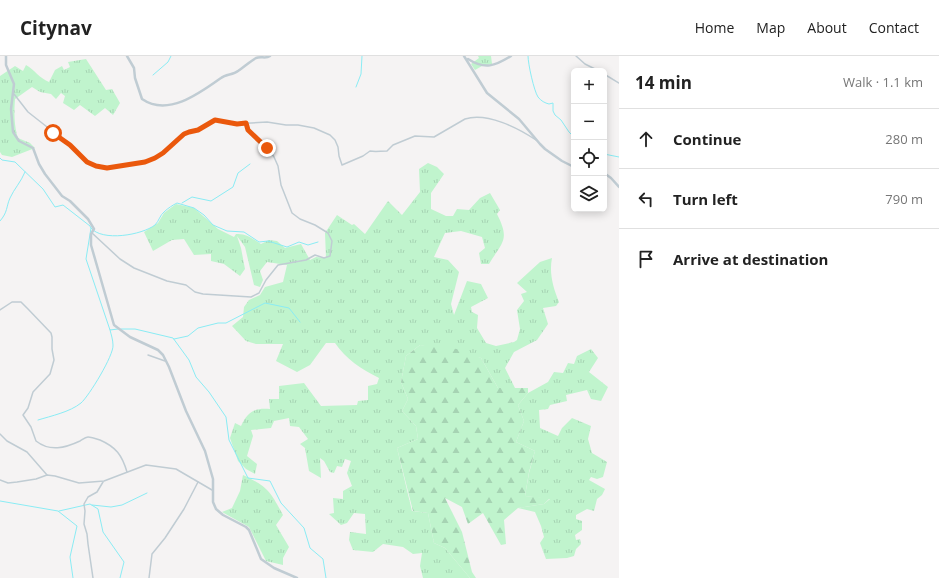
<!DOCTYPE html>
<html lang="en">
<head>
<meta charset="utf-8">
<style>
	:root { --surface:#fff; --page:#f6f6f6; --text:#222; --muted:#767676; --line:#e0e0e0 }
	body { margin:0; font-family:"Open Sans",sans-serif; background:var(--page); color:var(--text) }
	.controls { position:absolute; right:12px; top:12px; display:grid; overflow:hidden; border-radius:6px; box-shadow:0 2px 10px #0003 }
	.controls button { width:36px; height:36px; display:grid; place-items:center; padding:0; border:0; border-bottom:1px solid var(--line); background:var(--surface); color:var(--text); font:20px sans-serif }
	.stop { position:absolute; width:12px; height:12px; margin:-9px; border:3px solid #ea580c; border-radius:50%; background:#fff }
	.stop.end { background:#ea580c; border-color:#fff; box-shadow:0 1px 4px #0008 }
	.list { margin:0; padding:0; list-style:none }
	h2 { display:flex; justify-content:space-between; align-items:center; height:52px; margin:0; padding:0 16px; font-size:17px }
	h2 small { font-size:13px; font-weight:400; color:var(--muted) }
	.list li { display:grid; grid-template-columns:26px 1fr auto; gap:12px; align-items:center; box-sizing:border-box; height:60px; padding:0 16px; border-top:1px solid var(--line) }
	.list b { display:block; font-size:15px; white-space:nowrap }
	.list em { font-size:13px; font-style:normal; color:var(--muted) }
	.icon { flex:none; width:22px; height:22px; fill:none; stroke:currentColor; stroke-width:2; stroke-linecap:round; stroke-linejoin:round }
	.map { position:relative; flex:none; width:619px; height:522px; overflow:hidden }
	header { display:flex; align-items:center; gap:24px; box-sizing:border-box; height:56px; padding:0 20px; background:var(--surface); border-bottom:1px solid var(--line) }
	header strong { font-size:19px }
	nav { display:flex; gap:22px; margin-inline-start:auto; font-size:14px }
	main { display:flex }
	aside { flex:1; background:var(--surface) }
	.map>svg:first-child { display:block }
	.grass { fill:url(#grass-tufts) }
	.forest { fill:url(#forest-firs) }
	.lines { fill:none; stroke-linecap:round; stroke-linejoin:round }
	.stream { stroke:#8aecf4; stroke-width:1 }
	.minor { stroke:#c0ccd3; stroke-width:1.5 }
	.tertiary { stroke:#c0ccd3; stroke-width:2.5 }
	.route { stroke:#ea580c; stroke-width:5 }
</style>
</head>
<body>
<header>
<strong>Citynav</strong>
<nav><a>Home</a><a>Map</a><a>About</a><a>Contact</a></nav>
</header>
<main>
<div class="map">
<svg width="619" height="522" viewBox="0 0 619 522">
	<defs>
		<pattern id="grass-tufts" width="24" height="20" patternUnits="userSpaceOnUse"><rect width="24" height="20" fill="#c0f4cd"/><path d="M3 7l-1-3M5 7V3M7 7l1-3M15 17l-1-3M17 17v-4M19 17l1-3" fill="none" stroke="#a6d3b3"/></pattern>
		<pattern id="forest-firs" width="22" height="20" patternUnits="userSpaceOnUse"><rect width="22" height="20" fill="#c0f4cd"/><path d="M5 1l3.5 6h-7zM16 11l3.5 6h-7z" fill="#a6d3b3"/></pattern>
	</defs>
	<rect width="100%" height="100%" fill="#f5f3f3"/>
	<g class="grass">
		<path d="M478 0H491L492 8 482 10 475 14 471 8 479 2Z"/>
		<path d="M86 3 106 34 112 33 120 47 113 59 105 52 95 60 80 49 74 54 63 47 65 40 61 37 56 43 51 38 40 36 32 31 15 43C14 56 14 70 18 82L30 87 35 92 12 101 2 99 0 96V20L15 10 23 15 26 9C35 14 39 22 49 26L55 14 62 10 64 14 70 11 68 6Z"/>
		<path d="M428 107 437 111 444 118 431 137V153L446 160H453L457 153 469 154 480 142 490 137 500 154 497 158C510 184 503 185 489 208H481L479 197 485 192 482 181 461 175 445 177 434 201 448 204 459 216 451 248 454 259 467 225 481 228 488 242 471 251 472 256 478 259 477 272 486 287 496 290 514 286 517 284 520 273 517 254 524 245 521 238 527 236 517 227 540 206 552 202C549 217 553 231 559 246L556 250 543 252 548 268 537 284 514 296 505 312 515 332H498L481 302 420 289 406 300 401 326 408 343 402 355 416 370 418 383 397 392 412 455 428 457 434 487 445 492 470 522H423L420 510 422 497 413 498 403 491 383 488 373 496 353 494 349 484 350 476 366 478 365 458 354 457 347 467 341 469 329 458 334 457 333 442 343 443V435L352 430 347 417 351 405 345 403 342 411 337 410 334 417 330 416 324 405 320 402 321 422 309 415 305 392 300 388 308 383 299 371 290 370 289 362 274 365 271 372 251 374 253 380 247 400 257 408 255 418 246 413 238 405 230 382 235 367 241 370C248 355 254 352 270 353L269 343H279V330L304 327 321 350 357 349 358 345 368 344V330L377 328 379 322C361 313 346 303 335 287H326L310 309 297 316 276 305 283 288H256L246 285 232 270 243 261 244 251 249 244 260 239 265 231 283 226 287 209 267 206 260 215 263 224 260 231 254 229 245 191 237 180 241 192 245 213 240 220 224 208 211 205V198L194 199 184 183 172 184 153 195 144 176 158 167 164 157 176 148 194 152 218 173 234 181 236 178C246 177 253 183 261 188L269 184 277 185 285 192 301 188 310 204 316 201 326 202 325 177 337 159 352 169 354 168 365 178 388 145 402 159 420 136 419 113Z"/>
		<path d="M591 293 598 302 589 316 608 331 601 345 591 343 587 334 566 339 567 345 550 349 548 353 539 354 540 372 558 380 562 372 572 362 591 370 588 383 592 397 607 406 603 421 597 423 591 421 589 424 605 433 602 439 597 443 594 455 587 453 576 459V463L582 465V474L575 479 576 484 580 483 581 488 576 493 574 500 567 502 546 503 540 487 544 481 541 470 535 456 518 452 544 448 550 443 525 440 529 417 535 395 516 386 524 365 518 349 528 337 548 326 554 316 563 317 568 307 574 308 577 300Z"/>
		<path d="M243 419C268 431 270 435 283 459L276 469 289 491 283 502V509L266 505 249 471 222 456 232 452 240 435Z"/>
	</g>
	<path class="forest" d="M420 289 457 293 481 302 498 332H528V337L518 349 524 365 516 386 535 395 529 416 525 440 550 442 544 448 518 452 504 464 506 488 501 489 483 457 468 468 462 451 445 442 462 476 472 516 476 522H470L445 492 434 487 428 457 413 455 397 392 418 383 416 370 402 355 408 343 401 326 406 300Z"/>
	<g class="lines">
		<g class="stream">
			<path d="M528 0C528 8 534 35 538 41 541 45 545 47 549 48L553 47V55L555 59 561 64 569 76 574 81"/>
			<path d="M153 19 168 6 171 0"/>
			<path d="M356 31 361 18 362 0"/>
			<path d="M604 98 619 101"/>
			<path d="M0 102 2 104 15 106 43 133 55 151 63 149 90 170 91 172 86 203 110 274 118 273"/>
			<path d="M182 147 192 141 211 145 233 131 238 117 250 108"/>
			<path d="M0 165C8 156 6 151 10 142 14 133 21 126 25 116"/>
			<path d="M91 172C102 186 142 179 155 169 159 165 160 159 164 156 168 152 173 149 177 147L194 152 204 159 213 169 227 175 244 176 259 186 268 185 287 191 299 186 308 189 318 186"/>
			<path d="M121 273H135L173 282 189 304 196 321 209 336 226 361 229 384 248 422 270 425 281 447 304 472 310 492 323 503 326 522"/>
			<path d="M174 283 188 280 198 272 218 267H226L265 247 289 252 300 266"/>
			<path d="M38 364C51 360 70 356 81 347 89 340 114 299 113 289 113 284 111 278 110 274"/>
			<path d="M0 445 58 455 77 470 70 501 73 522"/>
			<path d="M92 449 111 451 122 449 147 437"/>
			<path d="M59 455 90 448 98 453 103 476 124 506 120 522"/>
		</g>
		<g class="minor">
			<path d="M576 0 585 8 599 15"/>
			<path d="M604 18 619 27"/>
			<path d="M14 38 28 56 70 89 87 106 103 112 116 111 145 106 155 102 163 97 180 82 189 76 198 74 210 66 218 64 233 68 267 66 286 69H298L314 72 330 79 335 84 338 91 339 100 342 109 363 100 370 95C376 96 380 95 387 95L393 89 415 80 434 81 465 63C487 56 518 72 536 84"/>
			<path d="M92 177 120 203 134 212 167 225 186 229 195 236 203 238 251 241 259 237 266 224 278 209 306 204 315 199 324 202 330 200 332 185 328 177 315 169 300 163 292 157 281 129 278 110 274 101 271 96 263 90 249 74 245 67"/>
			<path d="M0 254 12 246H21L28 253 51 277 52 281V293L54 304 50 318 33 336 28 352 23 359 31 371 36 385C50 396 65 392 80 385 82 384 85 381 88 381 91 381 97 383 100 384 116 391 122 399 127 416"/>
			<path d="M148 299 165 305"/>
			<path d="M0 378 7 385 27 396 47 419"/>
			<path d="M0 424 8 427 17 426 36 423 47 419 55 420 79 427 104 425 146 409 176 413 212 434"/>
			<path d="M93 522 88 488 87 478 84 468 85 455 84 448 88 441 97 436 103 426"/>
			<path d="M149 522 152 498 165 482 184 453 198 426"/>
		</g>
		<g class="tertiary">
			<path d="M6 0V9L14 28 11 53 13 76 19 85 33 92 39 108 45 118 62 140 70 145 88 163 94 173 91 178V189L114 269 130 281 158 294 163 299 169 311 186 355 205 395 213 423V446L216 453 223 459 246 471 249 474 261 503 274 512 297 522"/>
			<path d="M127 0 134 12 135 22 142 43C168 61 200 37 221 22 226 18 233 19 238 15 244 11 249 6 256 2 261 0 266 3 270 0"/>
			<path d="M464 0 487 37 519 63 540 88 545 93 562 105 574 111"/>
			<path d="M468 3C485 14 495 10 511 0"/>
			<path d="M604 117 611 122 619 131"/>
		</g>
	</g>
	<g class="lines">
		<path class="route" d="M53 77 70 89 87 106 96 110 107 112 145 106 155 102 163 97 184 78 189 76 198 74 215 64 237 68 246 67 248 74 267 92"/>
	</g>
</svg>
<div class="controls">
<button>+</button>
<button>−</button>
<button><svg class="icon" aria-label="locate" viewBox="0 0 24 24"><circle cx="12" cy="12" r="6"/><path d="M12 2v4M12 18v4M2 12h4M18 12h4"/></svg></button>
<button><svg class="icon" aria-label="layers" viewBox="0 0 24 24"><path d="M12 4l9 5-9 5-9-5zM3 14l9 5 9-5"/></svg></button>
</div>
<div class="stop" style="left:53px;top:77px"></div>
<div class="stop end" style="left:267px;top:92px"></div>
</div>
<aside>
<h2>14 min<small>Walk · 1.1 km</small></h2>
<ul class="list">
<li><svg class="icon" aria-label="ahead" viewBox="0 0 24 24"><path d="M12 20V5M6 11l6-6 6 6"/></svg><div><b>Continue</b></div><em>280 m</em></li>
<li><svg class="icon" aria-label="left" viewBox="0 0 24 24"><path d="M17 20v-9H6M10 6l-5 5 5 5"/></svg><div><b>Turn left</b></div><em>790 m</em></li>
<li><svg class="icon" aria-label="arrive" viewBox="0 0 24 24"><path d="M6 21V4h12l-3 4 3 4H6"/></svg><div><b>Arrive at destination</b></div></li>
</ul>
</aside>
</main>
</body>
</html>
